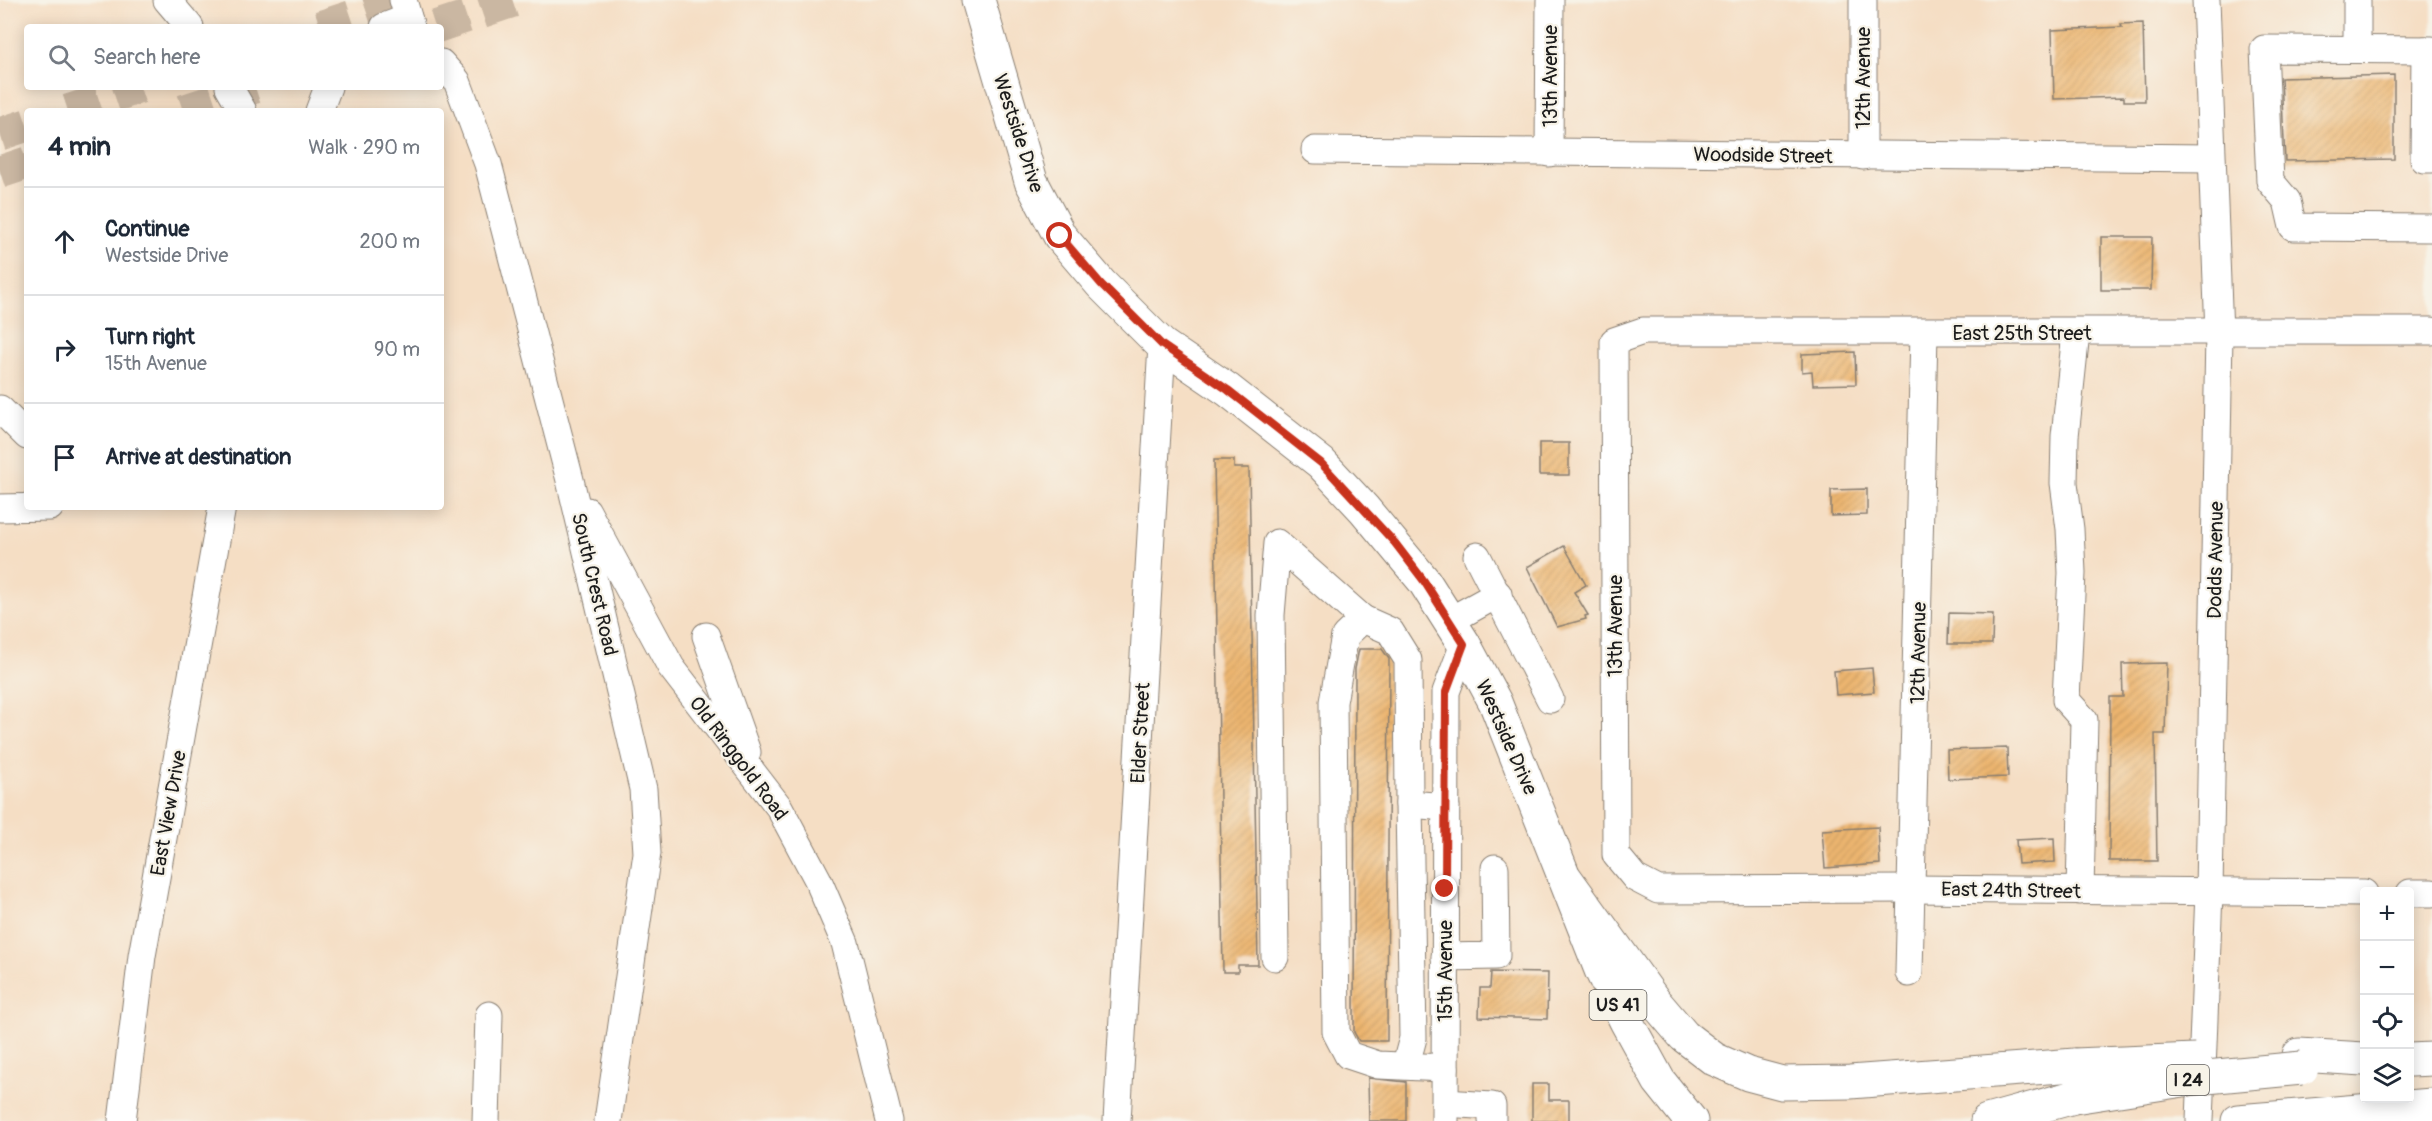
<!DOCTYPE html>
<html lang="en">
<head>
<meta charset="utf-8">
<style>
	:root { --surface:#fff; --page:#f6f6f7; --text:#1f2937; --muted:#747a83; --line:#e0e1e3 }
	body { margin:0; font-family:Pangolin,sans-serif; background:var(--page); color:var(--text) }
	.controls { position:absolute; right:18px; bottom:18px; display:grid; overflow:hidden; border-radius:6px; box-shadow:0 3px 15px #0003 }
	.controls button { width:54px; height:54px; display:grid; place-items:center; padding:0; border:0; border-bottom:2px solid var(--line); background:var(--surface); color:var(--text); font:30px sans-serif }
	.stop { position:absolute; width:18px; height:18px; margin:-14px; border:4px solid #c8321e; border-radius:50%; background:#fff }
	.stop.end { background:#c8321e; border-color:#fff; box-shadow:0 2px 6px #0008 }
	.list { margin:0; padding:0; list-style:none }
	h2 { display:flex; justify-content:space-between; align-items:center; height:78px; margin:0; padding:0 24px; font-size:26px }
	h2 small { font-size:20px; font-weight:400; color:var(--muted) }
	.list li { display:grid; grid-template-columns:39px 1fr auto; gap:18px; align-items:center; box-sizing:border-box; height:108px; padding:0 24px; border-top:2px solid var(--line) }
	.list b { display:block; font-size:22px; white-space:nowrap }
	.list p { margin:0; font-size:20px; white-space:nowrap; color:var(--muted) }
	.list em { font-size:20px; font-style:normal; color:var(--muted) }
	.icon { flex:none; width:33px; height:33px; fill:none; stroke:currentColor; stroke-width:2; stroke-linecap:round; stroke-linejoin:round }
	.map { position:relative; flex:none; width:2432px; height:1121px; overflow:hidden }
	.search { position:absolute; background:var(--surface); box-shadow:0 3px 15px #0003; left:24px; top:24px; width:420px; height:66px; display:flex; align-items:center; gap:15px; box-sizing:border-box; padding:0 21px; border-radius:6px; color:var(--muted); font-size:22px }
	.panel { position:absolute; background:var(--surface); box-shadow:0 3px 15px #0003; left:24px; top:108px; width:420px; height:402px; border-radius:6px }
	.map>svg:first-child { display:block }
	.building { fill:url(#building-hatch) }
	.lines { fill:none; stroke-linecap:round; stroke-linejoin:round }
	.major-tunnel { stroke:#cab7a2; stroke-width:33; stroke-dasharray:33 16; stroke-linecap:butt }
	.minor-casing { stroke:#887d70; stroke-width:29 }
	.major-casing { stroke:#887d70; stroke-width:35 }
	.highway-casing { stroke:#887d70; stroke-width:35 }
	.minor { stroke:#fff; stroke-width:27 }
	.major { stroke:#fff; stroke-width:33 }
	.highway { stroke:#fff; stroke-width:33 }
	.highway-bridge-casing { stroke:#887d70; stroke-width:35; stroke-linecap:butt }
	.highway-bridge { stroke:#fff; stroke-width:33 }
	.route { stroke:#c8321e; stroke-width:8 }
	.labels { text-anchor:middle; stroke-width:4.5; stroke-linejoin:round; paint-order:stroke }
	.shield { fill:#f7f3e8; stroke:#5e5c59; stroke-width:1.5 }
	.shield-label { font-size:18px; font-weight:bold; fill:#1c1c1c }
	.street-label { font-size:20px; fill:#1c1c1c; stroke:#f7f3e8 }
</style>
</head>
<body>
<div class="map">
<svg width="2432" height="1121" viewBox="0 0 2432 1121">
	<defs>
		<pattern id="building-hatch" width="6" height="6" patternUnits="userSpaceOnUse" patternTransform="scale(1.5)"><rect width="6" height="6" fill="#ecb56f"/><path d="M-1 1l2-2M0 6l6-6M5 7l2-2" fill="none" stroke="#ca9b60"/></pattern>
	</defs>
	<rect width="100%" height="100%" fill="#f7f3e8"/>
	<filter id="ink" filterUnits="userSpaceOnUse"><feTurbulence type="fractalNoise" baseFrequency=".0167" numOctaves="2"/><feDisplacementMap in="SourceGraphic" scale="12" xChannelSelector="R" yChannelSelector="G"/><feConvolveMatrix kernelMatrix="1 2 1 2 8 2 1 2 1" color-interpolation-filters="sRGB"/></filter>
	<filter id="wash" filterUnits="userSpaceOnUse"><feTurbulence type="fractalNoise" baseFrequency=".008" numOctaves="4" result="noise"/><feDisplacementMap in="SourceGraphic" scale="24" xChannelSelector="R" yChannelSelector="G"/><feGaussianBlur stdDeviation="1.35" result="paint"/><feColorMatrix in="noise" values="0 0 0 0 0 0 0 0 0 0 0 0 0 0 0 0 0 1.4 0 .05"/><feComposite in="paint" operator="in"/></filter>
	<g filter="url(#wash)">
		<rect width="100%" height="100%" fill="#f5dec4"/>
		<g id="blocks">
			<g class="building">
				<path d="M2143 23 2145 101H2124V97L2054 99 2052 30 2122 27 2121 24Z"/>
				<path d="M2394 75V159L2285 161 2281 78Z"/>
				<path d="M2101 237H2152L2151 290H2101Z"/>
				<path d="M1855 352 1856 384 1813 385 1812 371 1802 372V354Z"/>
				<rect x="1539" y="443" width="30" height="32"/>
				<path d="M1214 460H1234V468H1249L1258 965H1238V972H1223Z"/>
				<path d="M1867 489V515L1831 516V490Z"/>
				<path d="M1564 546 1586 585 1574 592 1588 615 1585 616 1586 619 1557 627 1527 567Z"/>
				<path d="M1949 613 1993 614 1992 644H1948Z"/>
				<path d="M1359 649H1382L1389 659 1387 1041H1359L1354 1032 1355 669Z"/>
				<path d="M2167 663 2165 734H2155L2157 861H2109L2110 697H2123L2122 664Z"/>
				<path d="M1872 668 1874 692 1836 695 1834 671Z"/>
				<path d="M2007 748 2008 777 1948 779 1947 750Z"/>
				<path d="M1878 827 1880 864 1825 868 1822 830Z"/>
				<path d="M2054 838 2055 862 2018 864 2016 840Z"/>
				<path d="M1491 972 1548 973 1547 1019 1479 1017 1480 988H1490Z"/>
				<path d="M1368 1078 1406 1082V1121H1369Z"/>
				<path d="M1532 1084H1549V1100H1569V1121H1532Z"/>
			</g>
		</g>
	</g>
	<g filter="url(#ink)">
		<use href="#blocks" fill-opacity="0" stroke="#887d70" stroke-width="1.5"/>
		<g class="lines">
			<g class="major-tunnel">
				<path d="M320 27 401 0"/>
				<path d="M435 27 516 0"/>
				<path d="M68 111 140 87"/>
				<path d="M183 111 255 87"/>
				<path d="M0 134 27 125"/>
				<path d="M0 172 27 163"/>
			</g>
			<g class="minor-casing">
				<g id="minor">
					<path d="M167 0 190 27"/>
					<path d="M403 0 411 27"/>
					<path d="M2357 0V49"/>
					<path d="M384 27 408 18"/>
					<path d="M2425 50 2424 159H2432"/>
					<path d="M2432 50 2264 49 2270 181 2287 201 2293 227 2432 228"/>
					<path d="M441 63 457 81 488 164 570 480 643 789 647 853 608 1121"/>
					<path d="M229 87 243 111"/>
					<path d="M319 111 328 87"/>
					<path d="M1315 150 2211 158"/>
					<path d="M1549 153 1550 0"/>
					<path d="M1863 156V0"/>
					<path d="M2076 333 2065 436 2064 483 2070 529 2072 573 2066 700 2084 720 2080 891"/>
					<path d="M0 409 27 436"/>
					<path d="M0 508 50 507"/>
					<path d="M587 511 671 667 779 807 818 880 845 943 889 1121"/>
					<path d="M1477 556 1550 699"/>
					<path d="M1449 621 1498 594"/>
					<path d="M706 636 747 752"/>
					<path d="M2364 893 1913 889 1658 890 1635 878 1616 855 1614 341 1643 331H2432"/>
					<path d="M2410 893H2432"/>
					<path d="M1275 957 1271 615 1277 543 1363 619"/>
					<path d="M1445 957 1496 956 1495 868"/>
					<path d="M1909 973 1924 333"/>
					<path d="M1406 1064 1413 1038 1409 804"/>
					<path d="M1445 1068 1378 1065 1348 1055 1336 1032 1333 702 1345 636 1363 619 1390 631 1408 660 1409 804 1446 807"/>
					<path d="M1445 1103 1492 1106V1121"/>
					<path d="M122 1121 142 956 222 507"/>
					<path d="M486 1121 489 1015"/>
					<path d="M1117 1121 1162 345"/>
					<path d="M1445 1121 1446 692 1464 644"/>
					<path d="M2200 1121 2209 892 2219 333 2206 0"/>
				</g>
			</g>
			<g class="major-casing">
				<path id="major" d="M978 0 1031 181 1060 236 1101 284 1162 345 1228 390 1321 463 1364 509 1424 581 1464 644 1495 702 1601 970 1626 1021 1659 1081 1691 1121"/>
			</g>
			<g class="highway-casing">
				<g id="highway">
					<path d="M1566 879 1655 1002 1684 1036 1714 1059 1748 1074 1782 1083 1850 1082 2075 1065"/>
					<path d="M2299 1055 2364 1059"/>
					<path d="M2410 1060 2432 1059"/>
					<path d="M1987 1121 2074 1097"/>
					<path d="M2238 1121 2432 1105"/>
				</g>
			</g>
			<use href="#minor" class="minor"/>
			<use href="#major" class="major"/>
			<use href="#highway" class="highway"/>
			<g class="highway-bridge-casing">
				<g id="highway-bridge">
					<path d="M2075 1065 2195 1060"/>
					<path d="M2074 1097 2196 1078 2302 1068"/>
				</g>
			</g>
			<use href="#highway-bridge" class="highway-bridge"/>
		</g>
	</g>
	<g class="lines" filter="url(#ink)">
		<path class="route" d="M1060 236 1101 284 1162 345 1228 390 1321 463 1395 543 1424 581 1464 644 1446 692 1445 889"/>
	</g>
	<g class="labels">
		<g class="shield">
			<rect x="1589.5" y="990" width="57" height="30" rx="4.5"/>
			<rect x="2167" y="1065" width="42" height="30" rx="4.5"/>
		</g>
		<g class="shield-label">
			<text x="1618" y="1011">US 41</text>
			<text x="2188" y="1086">I 24</text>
		</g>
		<g class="street-label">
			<text transform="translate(1550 76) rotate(-90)" y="7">13th Avenue</text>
			<text transform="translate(1863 78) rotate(-90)" y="7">12th Avenue</text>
			<text transform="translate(1019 133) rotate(72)" y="7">Westside Drive</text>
			<text transform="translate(1763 155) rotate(1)" y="7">Woodside Street</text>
			<text x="2022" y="340">East 25th Street</text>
			<text transform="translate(2215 560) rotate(-89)" y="7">Dodds Avenue</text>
			<text transform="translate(595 584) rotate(77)" y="7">South Crest Road</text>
			<text transform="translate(1615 626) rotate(-90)" y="7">13th Avenue</text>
			<text transform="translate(1918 653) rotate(-89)" y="7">12th Avenue</text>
			<text transform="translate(1140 733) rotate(-87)" y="7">Elder Street</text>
			<text transform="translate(1507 737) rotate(66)" y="7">Westside Drive</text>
			<text transform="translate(739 758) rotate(53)" y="7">Old Ringgold Road</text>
			<text transform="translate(168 813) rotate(-80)" y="7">East View Drive</text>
			<text transform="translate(2011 890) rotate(1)" y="7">East 24th Street</text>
			<text transform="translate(1445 971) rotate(-90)" y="7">15th Avenue</text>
		</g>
	</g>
</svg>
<div class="controls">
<button>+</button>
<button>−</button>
<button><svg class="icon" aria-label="locate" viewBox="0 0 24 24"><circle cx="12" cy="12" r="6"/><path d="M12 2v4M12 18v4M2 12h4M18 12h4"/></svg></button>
<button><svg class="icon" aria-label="layers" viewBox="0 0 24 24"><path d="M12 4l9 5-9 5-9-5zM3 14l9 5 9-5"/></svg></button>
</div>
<div class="stop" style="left:1060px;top:236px"></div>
<div class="stop end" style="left:1445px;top:889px"></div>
<div class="search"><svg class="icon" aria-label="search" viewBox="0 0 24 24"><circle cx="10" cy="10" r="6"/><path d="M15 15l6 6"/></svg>Search here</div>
<section class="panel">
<h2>4 min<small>Walk · 290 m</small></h2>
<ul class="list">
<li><svg class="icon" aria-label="ahead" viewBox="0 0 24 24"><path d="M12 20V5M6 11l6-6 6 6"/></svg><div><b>Continue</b><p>Westside Drive</p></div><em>200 m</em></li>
<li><svg class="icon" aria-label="right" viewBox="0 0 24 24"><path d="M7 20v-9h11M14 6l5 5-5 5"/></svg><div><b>Turn right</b><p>15th Avenue</p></div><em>90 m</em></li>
<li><svg class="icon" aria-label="arrive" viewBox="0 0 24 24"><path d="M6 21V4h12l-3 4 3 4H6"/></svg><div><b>Arrive at destination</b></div></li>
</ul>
</section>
</div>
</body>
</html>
